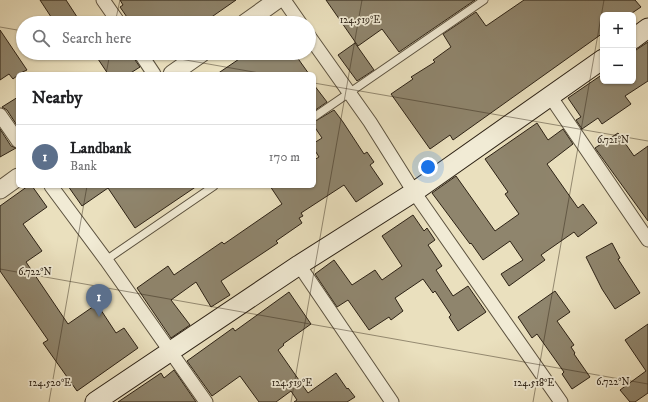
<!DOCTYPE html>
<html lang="en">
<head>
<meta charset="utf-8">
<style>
	:root { --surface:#fff; --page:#f6f6f6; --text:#202124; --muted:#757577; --line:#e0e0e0; --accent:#b45309 }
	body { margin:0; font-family:"IM FELL DW Pica",serif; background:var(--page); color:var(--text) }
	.controls { position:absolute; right:12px; top:12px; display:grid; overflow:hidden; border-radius:6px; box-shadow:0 1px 3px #0004 }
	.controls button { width:36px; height:36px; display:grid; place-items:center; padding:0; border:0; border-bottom:1px solid var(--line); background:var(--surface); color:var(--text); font:20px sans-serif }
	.you { position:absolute; left:428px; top:167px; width:14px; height:14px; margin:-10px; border:3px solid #fff; border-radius:50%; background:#1a73e8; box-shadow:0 0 0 6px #1a73e833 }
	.badge { display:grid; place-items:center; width:26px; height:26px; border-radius:50%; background:var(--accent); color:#fff; font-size:13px; font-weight:700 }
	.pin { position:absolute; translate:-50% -33px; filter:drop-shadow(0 1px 2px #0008) }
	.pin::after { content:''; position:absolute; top:21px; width:14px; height:12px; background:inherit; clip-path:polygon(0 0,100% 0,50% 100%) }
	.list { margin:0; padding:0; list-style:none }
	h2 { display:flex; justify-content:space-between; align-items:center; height:52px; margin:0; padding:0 16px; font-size:17px }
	h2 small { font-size:13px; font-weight:400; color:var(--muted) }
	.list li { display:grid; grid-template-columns:26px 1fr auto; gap:12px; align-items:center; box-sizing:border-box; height:64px; padding:0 16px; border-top:1px solid var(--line) }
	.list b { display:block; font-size:15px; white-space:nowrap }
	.list p { margin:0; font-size:13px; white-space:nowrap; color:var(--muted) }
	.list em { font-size:13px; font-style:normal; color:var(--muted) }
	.icon { flex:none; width:22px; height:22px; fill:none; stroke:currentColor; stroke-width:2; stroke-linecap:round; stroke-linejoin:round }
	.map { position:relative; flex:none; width:648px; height:402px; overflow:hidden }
	.search { position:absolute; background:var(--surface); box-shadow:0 1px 3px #0004; left:16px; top:16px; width:300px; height:44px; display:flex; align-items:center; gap:10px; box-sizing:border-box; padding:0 14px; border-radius:22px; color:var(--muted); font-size:15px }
	.panel { position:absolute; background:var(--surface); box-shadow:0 1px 3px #0004; left:16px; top:72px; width:300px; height:116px; border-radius:6px }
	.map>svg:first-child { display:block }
	.building { fill:#8f856d; stroke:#2d2215 }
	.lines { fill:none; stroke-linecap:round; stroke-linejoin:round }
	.service-casing { stroke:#5c523f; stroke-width:9 }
	.minor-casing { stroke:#5c523f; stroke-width:15 }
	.tertiary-casing { stroke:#5c523f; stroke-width:19 }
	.secondary-casing { stroke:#2d2215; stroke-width:21 }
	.service { stroke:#f1ebd5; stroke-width:7 }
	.minor { stroke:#f1ebd5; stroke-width:13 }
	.tertiary { stroke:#f1ebd5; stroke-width:17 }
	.secondary { stroke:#f1ebd5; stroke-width:19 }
	.ticks { fill:none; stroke:#2d2215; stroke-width:1; stroke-opacity:0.45 }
	.ticks-label { font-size:10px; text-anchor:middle; fill:#2d2215; stroke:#f1ebd5; stroke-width:3.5; stroke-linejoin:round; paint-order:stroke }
</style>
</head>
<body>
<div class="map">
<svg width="648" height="402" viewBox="0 0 648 402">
	<rect width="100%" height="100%" fill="#eae0be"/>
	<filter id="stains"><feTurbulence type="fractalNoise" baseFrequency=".005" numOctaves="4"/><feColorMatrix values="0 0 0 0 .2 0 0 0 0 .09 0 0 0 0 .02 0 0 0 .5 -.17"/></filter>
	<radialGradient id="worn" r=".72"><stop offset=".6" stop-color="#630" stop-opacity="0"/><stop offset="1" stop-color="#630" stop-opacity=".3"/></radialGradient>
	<g class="building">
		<path d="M40 0H66L81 23H55Z"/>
		<path d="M120 0H236L203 23H131L120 7 123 5Z"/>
		<path d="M326 0H475L399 52 382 29 358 46Z"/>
		<path d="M524 0H635L641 7 629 15H603V33L453 140 450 135 430 149 391 94 413 79 411 77 435 62 433 60 451 47 443 34 476 12 486 26Z"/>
		<path d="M0 30 27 70 18 74V75L13 79 9 74 0 80Z"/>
		<path d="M648 42V81L625 96 631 104 602 124 598 118 582 129 576 120 581 117 568 98 603 74V81H633V52Z"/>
		<path d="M355 43 374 70 357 81 338 55Z"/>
		<path d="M94 53H132L133 57 140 67 129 74H108Z"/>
		<path d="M248 53H294L309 74H217Z"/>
		<path d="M314 85 327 102 314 111Z"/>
		<path d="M18 97V127L7 110 2 107Z"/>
		<path d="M334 110 343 122 364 154 367 152 374 162 370 165 383 184 356 202 344 185 301 213 303 216 299 218 302 223 276 241 278 243 221 281 230 295 211 307 196 282 171 300 190 325 171 338 137 288 168 266 174 275 222 242 224 244 282 204 270 186H314V160L319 157 314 149V143L322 138 314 126V122Z"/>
		<path d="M537 123 548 140 563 129 573 144 547 164 578 208 583 204 597 223 578 237 574 232 541 255 545 260 509 286 501 274 523 260 510 241 483 260 471 243 470 244 432 193 456 176 495 231 519 214 505 194 508 192 485 159Z"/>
		<path d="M0 129 11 146 16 148 0 157Z"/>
		<path d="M618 133 634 156 648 146V221L595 148Z"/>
		<path d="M28 186H32L47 207 23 224 42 251 26 262 68 324 97 304 116 333 124 328 138 348 77 391 43 343 48 340 0 271V206Z"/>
		<path d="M68 186H197L135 228 108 188 82 206Z"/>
		<path d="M413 215 424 231 427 228 435 240 428 245 442 266 436 270 453 296 468 286 486 312 458 331 449 317 451 315 435 291 433 293 423 279 395 298 403 311 391 320 389 317 369 330 348 300 337 307 315 274 334 260 352 285 375 270 382 280 402 266 382 236Z"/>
		<path d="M612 243 620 258 618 259 640 293 615 309 602 289 586 257Z"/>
		<path d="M555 291 570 312 557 321 574 345 571 347 575 353 574 354 590 377 572 389 562 374 564 372 537 334 532 338 518 317Z"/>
		<path d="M289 292 311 324 283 344 284 345 278 350 308 393 336 373 347 389 348 388 355 397 347 402H294L297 400 291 391 276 402H259L240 376 212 396 187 361 233 328 235 331Z"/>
		<path d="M648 324V393L635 402H630L620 390 646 371 625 340Z"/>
		<path d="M174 370 196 402H118L161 373 164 378Z"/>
	</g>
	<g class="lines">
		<g class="service-casing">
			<g id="service">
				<path d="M314 117 484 0"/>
				<path d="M106 260 214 186"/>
			</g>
		</g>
		<g class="minor-casing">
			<g id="minor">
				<path d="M103 0 119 23"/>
				<path d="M284 0 300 23"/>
				<path d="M309 36 370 122 414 192 561 402"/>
				<path d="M140 53 154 74"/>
				<path d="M550 96 648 240"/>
				<path d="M0 115 18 141"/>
				<path d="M51 186 106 260 206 402"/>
				<path d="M299 265 392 402"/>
			</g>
		</g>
		<g class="tertiary-casing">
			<g id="tertiary">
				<path d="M245 23 277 0"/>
				<path d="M172 74 202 53"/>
				<path d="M0 190 18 177"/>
			</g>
		</g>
		<g class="secondary-casing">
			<g id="secondary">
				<path d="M633 39 648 28"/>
				<path d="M95 402 299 265 414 192 603 59"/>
			</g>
		</g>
		<use href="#service" class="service"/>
		<use href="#minor" class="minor"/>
		<use href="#tertiary" class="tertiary"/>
		<use href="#secondary" class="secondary"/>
	</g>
	<path class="ticks" d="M115 23 120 0M0 27 23 31M146 53 265 74M106 74 110 53M314 83 648 141M0 269 648 384M49 402 87 186M291 402 362 0M533 402 604 0"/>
	<g class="ticks-label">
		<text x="360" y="23">124.519°E</text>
		<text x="613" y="143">6.721°N</text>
		<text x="35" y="275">6.722°N</text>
		<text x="613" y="385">6.722°N</text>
		<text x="50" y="386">124.520°E</text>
		<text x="292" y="386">124.519°E</text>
		<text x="534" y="386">124.518°E</text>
	</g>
	<rect width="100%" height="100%" filter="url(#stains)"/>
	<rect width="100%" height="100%" fill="url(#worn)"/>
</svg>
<div class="controls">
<button>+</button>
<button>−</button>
</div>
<div class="you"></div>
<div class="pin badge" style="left:99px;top:317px;background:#5c6f8a">1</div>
<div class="search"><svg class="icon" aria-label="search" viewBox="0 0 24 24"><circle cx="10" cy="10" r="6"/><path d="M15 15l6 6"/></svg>Search here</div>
<section class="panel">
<h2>Nearby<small></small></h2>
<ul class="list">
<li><span class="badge" style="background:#5c6f8a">1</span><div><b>Landbank</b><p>Bank</p></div><em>170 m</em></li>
</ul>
</section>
</div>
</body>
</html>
